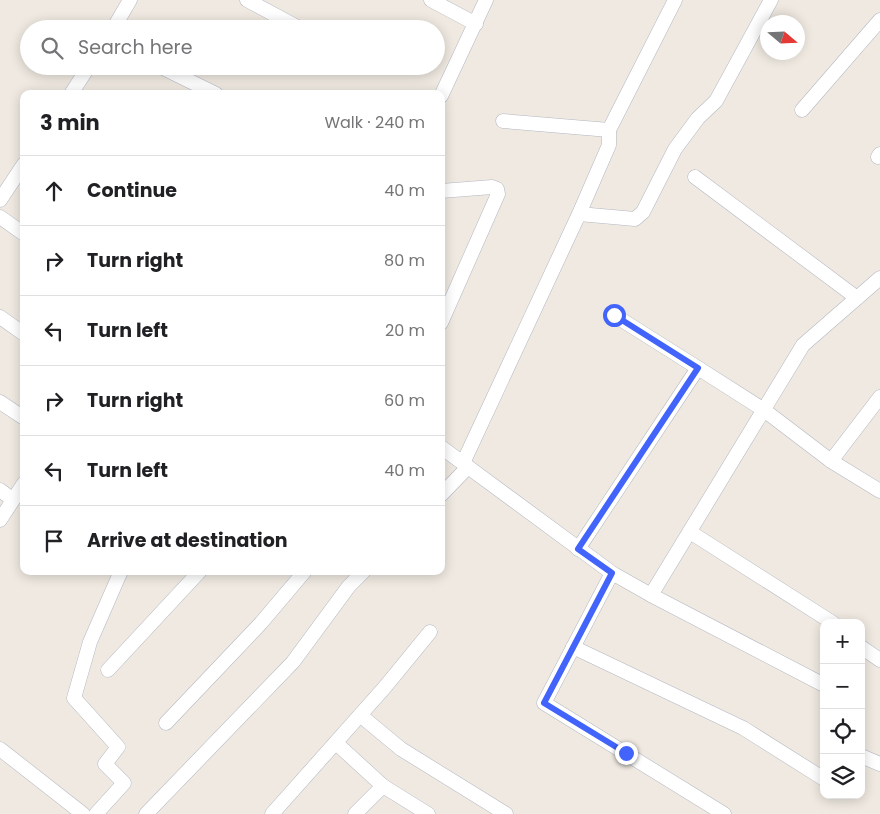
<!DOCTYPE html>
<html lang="en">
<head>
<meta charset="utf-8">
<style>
	:root { --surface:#fff; --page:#f6f6f6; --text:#202124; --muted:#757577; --line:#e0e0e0 }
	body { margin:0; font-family:Poppins,sans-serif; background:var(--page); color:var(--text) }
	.controls { position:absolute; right:15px; bottom:15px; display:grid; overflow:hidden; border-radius:10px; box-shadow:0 2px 12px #0003 }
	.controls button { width:45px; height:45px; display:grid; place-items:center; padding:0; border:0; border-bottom:1px solid var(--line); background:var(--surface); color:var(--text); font:25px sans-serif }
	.compass { position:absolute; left:760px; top:15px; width:45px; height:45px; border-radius:50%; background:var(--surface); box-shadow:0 2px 12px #0003; rotate:109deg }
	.stop { position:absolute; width:15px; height:15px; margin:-11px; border:4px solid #4264fb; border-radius:50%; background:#fff }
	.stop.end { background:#4264fb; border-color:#fff; box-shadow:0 1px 5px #0008 }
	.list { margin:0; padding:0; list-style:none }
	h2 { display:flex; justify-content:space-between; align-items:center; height:65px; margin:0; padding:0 20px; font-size:21px }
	h2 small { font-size:16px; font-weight:400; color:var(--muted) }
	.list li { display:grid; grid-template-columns:32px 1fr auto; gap:15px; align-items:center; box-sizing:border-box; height:70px; padding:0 20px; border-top:1px solid var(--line) }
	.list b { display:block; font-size:19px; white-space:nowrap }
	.list em { font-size:16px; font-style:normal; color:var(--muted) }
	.icon { flex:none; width:28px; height:28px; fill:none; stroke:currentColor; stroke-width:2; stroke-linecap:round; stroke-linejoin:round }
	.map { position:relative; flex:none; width:880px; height:814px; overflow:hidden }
	.search { position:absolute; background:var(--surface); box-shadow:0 2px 12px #0003; left:20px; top:20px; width:425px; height:55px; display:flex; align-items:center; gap:12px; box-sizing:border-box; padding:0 18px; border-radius:28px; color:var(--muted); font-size:19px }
	.panel { position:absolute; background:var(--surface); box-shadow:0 2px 12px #0003; left:20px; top:90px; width:425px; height:485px; border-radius:10px }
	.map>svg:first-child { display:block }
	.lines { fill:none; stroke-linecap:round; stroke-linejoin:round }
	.minor-casing { stroke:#b4b7c1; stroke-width:15 }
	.minor { stroke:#fff; stroke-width:14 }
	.route { stroke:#4264fb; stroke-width:6 }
</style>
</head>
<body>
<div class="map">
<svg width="880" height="814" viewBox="0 0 880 814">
	<rect width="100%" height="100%" fill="#efe9e1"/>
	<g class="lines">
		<g class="minor-casing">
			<g id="minor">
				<path d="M247 0 301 29"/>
				<path d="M431 0 476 24"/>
				<path d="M113 29 130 0"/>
				<path d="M159 66 216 94"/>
				<path d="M71 94 89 66"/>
				<path d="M441 96 486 0"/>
				<path d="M802 110 880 20"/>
				<path d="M503 121 609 130 675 0"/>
				<path d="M878 157 880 154"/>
				<path d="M695 177 857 298"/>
				<path d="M441 191 492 187 497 189 498 194 441 323"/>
				<path d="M0 200 24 164"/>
				<path d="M579 214 635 219 643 212 675 149 698 118 716 101 771 0"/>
				<path d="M0 217 24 234"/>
				<path d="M614 315 698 368"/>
				<path d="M0 317 24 334"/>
				<path d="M0 402 24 418"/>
				<path d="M441 447 612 573"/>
				<path d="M831 461 880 491"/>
				<path d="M463 463 579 214 609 145V130"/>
				<path d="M0 490 13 500 0 520"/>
				<path d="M441 495 468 467"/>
				<path d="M13 500 24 483"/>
				<path d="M690 532 833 623"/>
				<path d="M578 549 698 368 764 410 831 461 880 397"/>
				<path d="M651 595 824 685"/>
				<path d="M573 647 743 728 824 779"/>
				<path d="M861 647 880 660"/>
				<path d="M108 670 200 571"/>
				<path d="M360 715 401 749 506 814"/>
				<path d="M166 723 261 623 305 571"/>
				<path d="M336 743 383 786 355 814"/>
				<path d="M0 749 83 814"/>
				<path d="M861 756 880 764"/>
				<path d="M383 786 428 814"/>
				<path d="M96 814 124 783 105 764 118 747 74 698 90 642 121 571"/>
				<path d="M146 814 293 662 349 586 364 571"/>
				<path d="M272 814 385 687 430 632"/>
				<path d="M724 814 544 703 612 573 651 595 803 345 880 278"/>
			</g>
		</g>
		<use href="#minor" class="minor"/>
	</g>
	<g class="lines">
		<path class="route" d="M614 315 698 368 578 549 612 573 544 703 626 753"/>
	</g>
</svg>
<div class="controls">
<button>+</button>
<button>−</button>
<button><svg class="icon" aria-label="locate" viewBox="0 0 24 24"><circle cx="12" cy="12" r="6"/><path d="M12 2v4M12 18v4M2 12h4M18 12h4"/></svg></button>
<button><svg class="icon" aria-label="layers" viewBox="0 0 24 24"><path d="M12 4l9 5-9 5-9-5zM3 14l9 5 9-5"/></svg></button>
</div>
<svg class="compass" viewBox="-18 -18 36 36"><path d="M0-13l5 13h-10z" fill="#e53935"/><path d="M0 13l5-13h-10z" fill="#757577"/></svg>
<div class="stop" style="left:614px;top:315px"></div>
<div class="stop end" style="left:626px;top:753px"></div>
<div class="search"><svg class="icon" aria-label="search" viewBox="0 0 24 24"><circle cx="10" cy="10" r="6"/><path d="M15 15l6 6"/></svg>Search here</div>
<section class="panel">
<h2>3 min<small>Walk · 240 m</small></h2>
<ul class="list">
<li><svg class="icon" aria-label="ahead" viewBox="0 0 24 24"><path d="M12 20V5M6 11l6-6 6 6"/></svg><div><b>Continue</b></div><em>40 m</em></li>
<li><svg class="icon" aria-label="right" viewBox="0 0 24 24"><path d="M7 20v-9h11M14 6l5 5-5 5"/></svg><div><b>Turn right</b></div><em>80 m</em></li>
<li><svg class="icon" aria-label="left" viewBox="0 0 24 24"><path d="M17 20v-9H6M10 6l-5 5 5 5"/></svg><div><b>Turn left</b></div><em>20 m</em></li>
<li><svg class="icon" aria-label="right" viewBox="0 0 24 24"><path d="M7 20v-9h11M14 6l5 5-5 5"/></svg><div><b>Turn right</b></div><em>60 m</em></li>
<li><svg class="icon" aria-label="left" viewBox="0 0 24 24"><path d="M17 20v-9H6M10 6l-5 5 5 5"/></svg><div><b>Turn left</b></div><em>40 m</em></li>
<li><svg class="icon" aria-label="arrive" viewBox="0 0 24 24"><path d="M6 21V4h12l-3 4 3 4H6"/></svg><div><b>Arrive at destination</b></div></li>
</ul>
</section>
</div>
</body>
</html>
